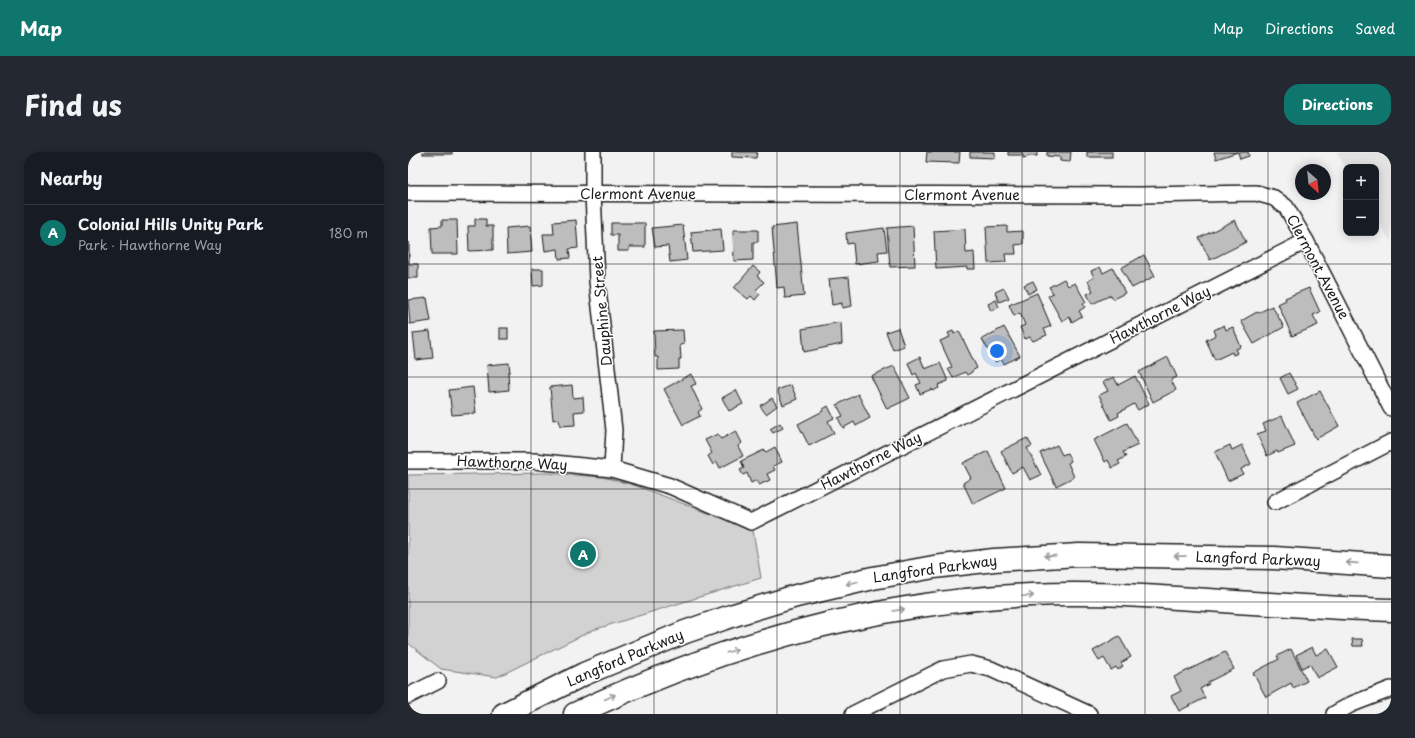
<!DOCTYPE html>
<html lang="en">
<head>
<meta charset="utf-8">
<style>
	:root { --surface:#171b24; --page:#242831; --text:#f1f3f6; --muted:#9ea1a6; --line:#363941; --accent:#0f766e }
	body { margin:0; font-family:"Playpen Sans",sans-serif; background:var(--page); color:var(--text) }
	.controls { position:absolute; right:12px; top:12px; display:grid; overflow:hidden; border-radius:8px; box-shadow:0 2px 10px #0003 }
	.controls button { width:36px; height:36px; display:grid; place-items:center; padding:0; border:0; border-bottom:1px solid var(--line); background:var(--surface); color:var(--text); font:20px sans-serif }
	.compass { position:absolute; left:887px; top:12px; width:36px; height:36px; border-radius:50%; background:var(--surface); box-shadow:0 2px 10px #0003; rotate:153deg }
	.you { position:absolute; left:589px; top:199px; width:14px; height:14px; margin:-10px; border:3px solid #fff; border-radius:50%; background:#1a73e8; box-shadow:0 0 0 6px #1a73e833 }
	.badge { display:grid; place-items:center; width:26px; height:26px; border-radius:50%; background:var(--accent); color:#fff; font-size:13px; font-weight:700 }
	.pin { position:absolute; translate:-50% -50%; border:2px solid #fff; box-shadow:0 1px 4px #0006 }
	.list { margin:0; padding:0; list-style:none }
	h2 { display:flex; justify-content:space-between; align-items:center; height:52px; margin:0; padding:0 16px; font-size:17px }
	h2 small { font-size:13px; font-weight:400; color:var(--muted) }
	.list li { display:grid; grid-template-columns:26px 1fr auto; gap:12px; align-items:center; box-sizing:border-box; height:56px; padding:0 16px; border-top:1px solid var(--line) }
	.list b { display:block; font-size:15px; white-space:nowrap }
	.list p { margin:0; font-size:13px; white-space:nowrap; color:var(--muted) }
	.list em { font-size:13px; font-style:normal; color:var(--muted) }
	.map { position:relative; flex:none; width:983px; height:562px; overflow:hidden; border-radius:16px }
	header { display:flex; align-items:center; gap:24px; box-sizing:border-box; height:56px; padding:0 20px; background:var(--accent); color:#fff }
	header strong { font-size:19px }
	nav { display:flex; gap:22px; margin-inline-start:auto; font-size:14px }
	.intro { display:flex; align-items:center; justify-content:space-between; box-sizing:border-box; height:96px; padding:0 24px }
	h1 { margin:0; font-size:28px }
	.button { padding:10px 18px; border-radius:16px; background:var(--accent); color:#fff; font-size:14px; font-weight:700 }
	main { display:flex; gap:24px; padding:0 24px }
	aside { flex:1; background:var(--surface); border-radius:16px; box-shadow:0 2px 10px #0003 }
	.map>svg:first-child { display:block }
	.built { fill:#e2e2e2 }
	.green { fill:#d2d2d2; stroke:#777 }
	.building { fill:#bdbdbd; stroke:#1c1c1c }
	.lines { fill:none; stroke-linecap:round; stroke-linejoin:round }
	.minor-casing { stroke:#1c1c1c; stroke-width:18 }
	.motorway-casing { stroke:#1c1c1c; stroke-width:25 }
	.minor { stroke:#fff; stroke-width:15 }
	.motorway { stroke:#fff; stroke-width:22 }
	.oneway { stroke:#999 }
	.grid { fill:none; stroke:#1c1c1c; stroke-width:1; stroke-opacity:0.55 }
	.labels { text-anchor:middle; stroke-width:3; stroke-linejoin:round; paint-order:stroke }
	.street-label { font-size:14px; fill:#1c1c1c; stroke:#fff }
</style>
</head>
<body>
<header>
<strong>Map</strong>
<nav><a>Map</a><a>Directions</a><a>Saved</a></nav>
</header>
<div class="intro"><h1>Find us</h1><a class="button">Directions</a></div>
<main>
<aside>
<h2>Nearby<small></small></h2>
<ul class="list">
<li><span class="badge">A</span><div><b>Colonial Hills Unity Park</b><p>Park · Hawthorne Way</p></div><em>180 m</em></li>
</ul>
</aside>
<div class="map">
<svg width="983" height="562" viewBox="0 0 983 562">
	<rect width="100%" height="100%" fill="#f2f2f2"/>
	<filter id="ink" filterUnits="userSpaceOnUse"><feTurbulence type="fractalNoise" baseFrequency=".025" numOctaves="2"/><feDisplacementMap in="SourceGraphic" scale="8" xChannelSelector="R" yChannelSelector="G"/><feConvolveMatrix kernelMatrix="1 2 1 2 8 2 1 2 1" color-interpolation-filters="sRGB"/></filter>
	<g filter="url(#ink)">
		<path class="built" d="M928 0H983V90L968 65V15L938 16Z"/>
		<path class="green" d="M138 321 195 325 226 333 345 378 353 426 185 478 89 525 33 517 0 491V323Z"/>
		<g class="building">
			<rect x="15" y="0" width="29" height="2"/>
			<path d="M324 0H349L348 6 324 5Z"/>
			<path d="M519 0H552L551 11 518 10Z"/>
			<path d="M562 0H587V6L562 5Z"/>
			<path d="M600 0H629V4H620V5L615 6V3H600Z"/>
			<path d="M639 0H663L662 10 652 9V5L639 4Z"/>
			<rect x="679" y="0" width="25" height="5"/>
			<path d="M806 0H840L841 4 832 7 830 0 808 7Z"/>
			<path d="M67 67H78V74H85V98L61 99 60 74H67Z"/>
			<path d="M34 68H49L50 102H24L23 75 34 74Z"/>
			<path d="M168 68 170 96 161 97 162 106 151 107 150 97 137 99 135 82H146L145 70Z"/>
			<path d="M827 68 838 90 802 108 791 86Z"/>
			<path d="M203 71H237V95H221V99H210V83H203Z"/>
			<path d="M389 72 396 144 377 146 376 135 369 136 364 75Z"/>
			<path d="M275 73 279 108 262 110 260 94 247 95 244 76Z"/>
			<path d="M122 74 124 100 99 102 98 76Z"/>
			<path d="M505 74 507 114 482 115 479 76Z"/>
			<path d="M599 74V80L615 79V92L607 93 608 102H597L598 110 580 111 578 75Z"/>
			<path d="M476 76 479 99 470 100 471 109 447 112 445 91 439 92 438 81Z"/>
			<path d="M313 77 315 98 285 100 283 80Z"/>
			<path d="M557 77 558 101 566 100 567 117H559V115L528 117 526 79Z"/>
			<path d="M325 78H350V90H345V108L326 109Z"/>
			<path d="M0 90H1V112H10V126H0Z"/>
			<path d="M736 103 747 124 724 136 713 116Z"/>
			<path d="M345 114 352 120 349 124 356 130 348 138 352 142 347 148 343 144 340 147 326 136Z"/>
			<path d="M692 115 695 121 705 116 717 141 705 147 703 143 684 152 679 142 685 139 680 129 686 125 683 119Z"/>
			<path d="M124 117H135V133L125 134Z"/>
			<path d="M441 125 444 154 434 156V151L424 153 421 127Z"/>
			<path d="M656 127 660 134 667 131 678 150 675 152 677 155 671 159 674 164 664 170 661 165 654 169 640 144 645 141 641 135Z"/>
			<path d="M625 129 629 137 620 142 616 133Z"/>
			<path d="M596 136 601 146 591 150 587 140Z"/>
			<path d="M901 136 912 160 905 163 910 173 884 184 870 152 878 148 877 146Z"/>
			<path d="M629 141 643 174 636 177 639 183 625 189 622 185 617 187 612 175 617 173 612 161 606 164 601 153Z"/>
			<path d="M19 146 23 169 2 172 0 148Z"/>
			<path d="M588 148 591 155 583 159 580 152Z"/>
			<path d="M864 154 876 175 846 192 833 169 849 160 850 161Z"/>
			<path d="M433 170 434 192 396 200 394 177Z"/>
			<path d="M816 173 818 178 825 175 833 195 828 197 830 201 825 203 824 200 807 208 798 188 808 183 806 178Z"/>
			<path d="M596 175 612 204 596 212 593 207 587 210 574 187Z"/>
			<rect x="92" y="176" width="8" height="11"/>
			<path d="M490 176 496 194 485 198 478 180Z"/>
			<path d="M275 178 276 192 272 193 273 207H271V217L250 218V205H247L246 179Z"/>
			<path d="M22 179 25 206 8 208 5 181Z"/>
			<path d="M545 179 546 182 551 179 569 216 564 219V220L559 223 557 220 545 226 540 217 544 215 532 189 542 185 540 181Z"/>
			<path d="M512 205 517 217 532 211 540 229 530 233 531 236 525 239 524 237 512 242 508 233 513 231 508 221 505 223 500 211Z"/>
			<path d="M760 205 769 225 763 228 768 238 745 250 731 220Z"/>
			<path d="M101 211 102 220H100L101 238 81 240 79 213Z"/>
			<path d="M486 214 502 246 479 257 463 224Z"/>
			<path d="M881 221 890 237 880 242 872 226Z"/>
			<path d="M283 222 288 232 283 234 294 257 290 260 292 264 275 273 256 237Z"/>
			<path d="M727 224 741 252 730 258 726 252 710 261 711 264 703 268 691 243 700 239 695 230 706 225 710 233Z"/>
			<path d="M164 233 165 246 175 245 176 259 166 260 167 273 152 274 151 267 145 268 142 235Z"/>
			<path d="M383 233 389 247 375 253 369 238Z"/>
			<path d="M65 235 68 261 44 263 41 238Z"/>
			<path d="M328 238 335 252 321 259 314 246Z"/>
			<path d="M912 239 931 274 908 287 889 251Z"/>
			<path d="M450 242 462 266 448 274 446 270 435 276 430 266 435 264 429 253Z"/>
			<path d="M364 246 369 254 358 262 352 254Z"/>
			<path d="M420 254 426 266 420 269 426 281 401 294 390 272 415 259 414 258Z"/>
			<path d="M874 264 887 294 870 301 869 299 859 304 849 282 858 279 855 272Z"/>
			<path d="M372 271 375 276 365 281 362 277Z"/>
			<path d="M719 271 730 293 715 300 718 305 710 309 712 312 704 316 700 308 697 310 686 288Z"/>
			<path d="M328 279 334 291 330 294 335 304 312 316 309 310 305 313 300 304 304 301 297 288 310 282 313 287Z"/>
			<path d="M619 286 624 294 619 296 633 323 622 328 615 315 604 321 593 299Z"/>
			<path d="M649 293 654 303 659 301 663 309 660 311 666 325 648 334 632 301Z"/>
			<path d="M822 293 824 298 834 293 843 312 833 317 835 322 820 329 807 300Z"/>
			<path d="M367 295 374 310 365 314 367 318 359 322 362 328 351 333 349 328 343 331 339 321 335 323 332 318 336 316 333 309 356 298 358 300Z"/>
			<path d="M580 299 598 336 565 352 555 331 563 326 555 311Z"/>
			<path d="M711 484 723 505 713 511 715 514 710 518 708 515 703 518 696 506 691 509 685 499Z"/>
			<path d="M944 487H954L955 494H945Z"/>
			<path d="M904 495 908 503 920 497 930 515 909 526 902 512 894 516 888 503Z"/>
			<path d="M883 497 899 529 885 536 883 531 858 545 845 521 871 507 869 504Z"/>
			<path d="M817 500 826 517 800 530 801 532 792 537 797 546 771 559 763 544 773 539 766 525Z"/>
		</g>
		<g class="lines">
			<g class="minor-casing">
				<g id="minor">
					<path d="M185 0V42L189 129 206 278 204 317"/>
					<path d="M0 41 733 43 848 41 866 46 878 55 898 89 983 256"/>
					<path d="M0 309H126L204 317 262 334 343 370 898 89"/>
					<path d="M867 350 983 290"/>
					<path d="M0 544 30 529"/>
					<path d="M445 562 535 517 563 512 583 517 681 562"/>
					<path d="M926 562 944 552 983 537"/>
				</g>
			</g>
			<g class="motorway-casing">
				<g id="motorway">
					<path d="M96 562 176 522 277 480 326 463 388 444 465 426 526 415 586 408 671 403 866 406 983 414"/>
					<path d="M167 562C311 494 464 450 623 443 691 440 760 445 828 450 880 453 931 456 983 458"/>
				</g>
			</g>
			<use href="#minor" class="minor"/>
			<use href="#motorway" class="motorway"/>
		</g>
		<defs><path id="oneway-shaft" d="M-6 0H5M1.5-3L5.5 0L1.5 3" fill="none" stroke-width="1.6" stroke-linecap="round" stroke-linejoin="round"/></defs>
		<g class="oneway">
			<use href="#oneway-shaft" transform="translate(642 404) rotate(176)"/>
			<use href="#oneway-shaft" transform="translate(772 404) rotate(-179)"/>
			<use href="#oneway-shaft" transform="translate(944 411) rotate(-176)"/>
			<use href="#oneway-shaft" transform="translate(444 431) rotate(166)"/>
			<use href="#oneway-shaft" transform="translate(620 444) rotate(-3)"/>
			<use href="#oneway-shaft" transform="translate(491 458) rotate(-10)"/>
			<use href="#oneway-shaft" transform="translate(324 499) rotate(-18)"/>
			<use href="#oneway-shaft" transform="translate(202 545) rotate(-25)"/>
		</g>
	</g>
	<path class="grid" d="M123 0V562M246 0V562M369 0V562M492 0V562M614 0V562M737 0V562M860 0V562M0 112H983M0 225H983M0 337H983M0 450H983"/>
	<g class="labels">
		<g class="street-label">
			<text x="230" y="47">Clermont Avenue</text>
			<text x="554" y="48">Clermont Avenue</text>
			<text transform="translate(910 115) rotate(62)" y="5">Clermont Avenue</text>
			<text transform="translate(194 159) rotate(-95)" y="5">Dauphine Street</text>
			<text transform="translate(752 163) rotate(-27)" y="5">Hawthorne Way</text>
			<text transform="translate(463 309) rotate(-27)" y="5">Hawthorne Way</text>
			<text transform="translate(104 311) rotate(2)" y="5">Hawthorne Way</text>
			<text transform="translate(850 407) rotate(2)" y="5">Langford Parkway</text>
			<text transform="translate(527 417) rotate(-8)" y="5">Langford Parkway</text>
			<text transform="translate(217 506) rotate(-23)" y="5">Langford Parkway</text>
		</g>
	</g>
</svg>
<div class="controls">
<button>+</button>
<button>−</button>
</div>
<svg class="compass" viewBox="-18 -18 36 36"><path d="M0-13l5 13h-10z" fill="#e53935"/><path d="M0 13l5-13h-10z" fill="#9ea1a6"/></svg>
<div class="you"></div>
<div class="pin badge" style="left:175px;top:402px">A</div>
</div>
</main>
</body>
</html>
